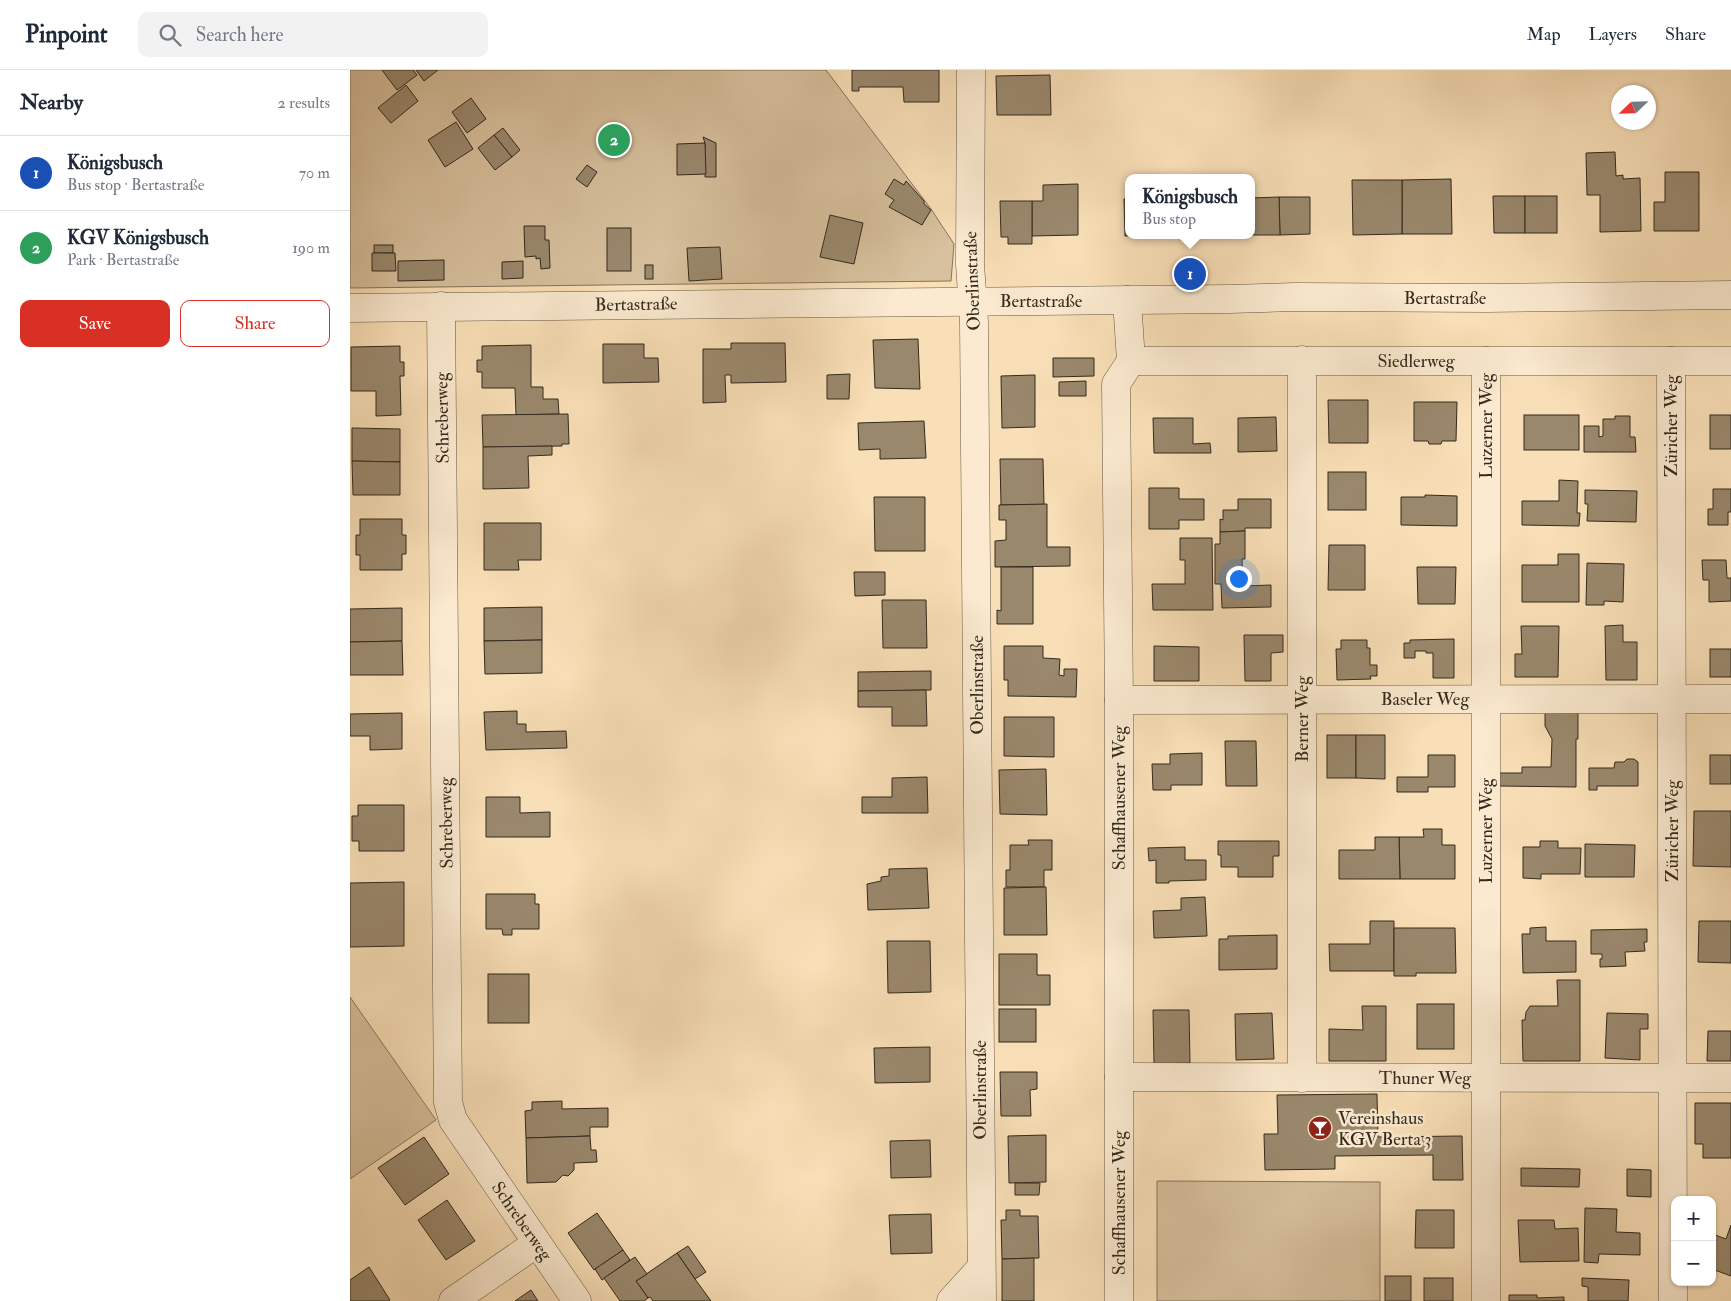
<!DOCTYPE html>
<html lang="en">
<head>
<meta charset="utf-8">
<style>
	:root { --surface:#fff; --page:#f2f2f3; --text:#1f2937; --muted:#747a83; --line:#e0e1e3; --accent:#d93025 }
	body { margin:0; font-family:"IM FELL Double Pica",serif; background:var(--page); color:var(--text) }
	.controls { position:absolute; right:15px; bottom:15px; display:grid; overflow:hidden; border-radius:10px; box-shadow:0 1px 4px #0004 }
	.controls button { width:45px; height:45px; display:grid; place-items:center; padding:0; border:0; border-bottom:1px solid var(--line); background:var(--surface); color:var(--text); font:25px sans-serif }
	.compass { position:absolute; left:1261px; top:15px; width:45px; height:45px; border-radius:50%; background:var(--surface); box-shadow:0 1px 4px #0004; rotate:247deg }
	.you { position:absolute; left:888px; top:508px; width:18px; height:18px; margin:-12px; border:4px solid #fff; border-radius:50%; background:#1a73e8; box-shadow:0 0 0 8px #1a73e833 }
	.badge { display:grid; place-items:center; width:32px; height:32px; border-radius:50%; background:var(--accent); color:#fff; font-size:16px; font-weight:700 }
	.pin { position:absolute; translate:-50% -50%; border:2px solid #fff; box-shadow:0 1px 5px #0006 }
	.popup { position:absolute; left:775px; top:104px; width:130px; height:65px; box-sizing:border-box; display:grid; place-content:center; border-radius:10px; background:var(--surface); filter:drop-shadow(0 1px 4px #0005); font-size:16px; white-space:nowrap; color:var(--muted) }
	.popup b { font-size:19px; color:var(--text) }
	.popup::after { content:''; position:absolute; left:50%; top:100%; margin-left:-10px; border:10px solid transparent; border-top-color:var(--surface) }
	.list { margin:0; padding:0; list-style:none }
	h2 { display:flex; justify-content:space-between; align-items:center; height:65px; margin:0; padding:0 20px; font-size:21px }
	h2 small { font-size:16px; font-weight:400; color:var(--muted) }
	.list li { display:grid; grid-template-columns:32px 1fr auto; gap:15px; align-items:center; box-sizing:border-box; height:75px; padding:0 20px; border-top:1px solid var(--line) }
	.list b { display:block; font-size:19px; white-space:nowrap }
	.list p { margin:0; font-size:16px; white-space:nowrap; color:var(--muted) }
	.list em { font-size:16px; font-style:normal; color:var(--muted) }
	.actions { display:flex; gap:10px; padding:15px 20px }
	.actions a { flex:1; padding:11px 0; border:1px solid var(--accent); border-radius:10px; text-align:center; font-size:18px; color:var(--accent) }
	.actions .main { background:var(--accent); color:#fff }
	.icon { flex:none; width:28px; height:28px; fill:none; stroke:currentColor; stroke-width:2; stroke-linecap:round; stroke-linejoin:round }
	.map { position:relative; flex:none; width:1381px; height:1231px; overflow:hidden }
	header { display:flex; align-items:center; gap:30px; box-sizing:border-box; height:70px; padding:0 25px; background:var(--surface); border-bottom:1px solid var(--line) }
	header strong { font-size:24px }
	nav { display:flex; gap:28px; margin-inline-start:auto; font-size:18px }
	.search { width:350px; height:45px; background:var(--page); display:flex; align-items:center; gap:12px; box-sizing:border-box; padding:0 18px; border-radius:10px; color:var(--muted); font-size:19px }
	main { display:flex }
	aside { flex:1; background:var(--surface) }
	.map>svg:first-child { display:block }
	.green { fill:#d7c09d; stroke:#85755d }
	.building { fill:#9a886d; stroke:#332a1d }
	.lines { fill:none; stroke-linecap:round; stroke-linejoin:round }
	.minor-casing { stroke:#645744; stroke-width:29 }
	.minor { stroke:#fbead0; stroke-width:28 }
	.labels { text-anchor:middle; stroke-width:5; stroke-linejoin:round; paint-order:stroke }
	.street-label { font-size:18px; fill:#332a1d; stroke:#fbead0 }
	.poi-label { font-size:18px; fill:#332a1d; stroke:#fbead0; text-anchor:start }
</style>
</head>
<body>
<header>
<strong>Pinpoint</strong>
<div class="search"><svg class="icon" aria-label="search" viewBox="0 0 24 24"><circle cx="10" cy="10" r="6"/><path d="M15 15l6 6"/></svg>Search here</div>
<nav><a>Map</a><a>Layers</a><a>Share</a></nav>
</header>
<main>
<aside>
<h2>Nearby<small>2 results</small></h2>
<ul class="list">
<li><span class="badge" style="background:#1a4fb4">1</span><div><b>Königsbusch</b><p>Bus stop · Bertastraße</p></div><em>70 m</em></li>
<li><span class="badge" style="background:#2e9e5b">2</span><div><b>KGV Königsbusch</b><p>Park · Bertastraße</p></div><em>190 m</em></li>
</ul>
<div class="actions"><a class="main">Save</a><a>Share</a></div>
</aside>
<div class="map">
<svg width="1381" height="1231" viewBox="0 0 1381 1231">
	<rect width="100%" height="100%" fill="#f9dfb7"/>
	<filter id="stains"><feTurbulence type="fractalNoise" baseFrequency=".004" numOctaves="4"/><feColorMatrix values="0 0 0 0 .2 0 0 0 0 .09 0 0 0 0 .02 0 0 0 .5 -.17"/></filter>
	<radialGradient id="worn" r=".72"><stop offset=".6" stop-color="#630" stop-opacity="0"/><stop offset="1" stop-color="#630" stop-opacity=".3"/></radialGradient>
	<g class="green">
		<path d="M0 0H476L581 139 604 174 601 211 0 218Z"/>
		<path d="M0 927 86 1050 0 1109Z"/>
		<path d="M807 1111 1030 1112V1231H807Z"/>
	</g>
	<g class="building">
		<path d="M32 0H63L67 5 47 20Z"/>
		<path d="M66 0H88L74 11Z"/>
		<path d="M502 0H589V32H554L553 17H509V21H502Z"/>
		<path d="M700 5 701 45H647L646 6Z"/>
		<path d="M56 15 68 31 41 53 28 38Z"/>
		<path d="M121 28 136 49 117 63 102 42Z"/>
		<path d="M106 52 123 79 95 97 78 70Z"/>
		<path d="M153 58 170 80 162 87 144 65Z"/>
		<path d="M144 65 162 87 145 100 128 78Z"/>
		<path d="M353 67 366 73V107H355V73Z"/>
		<path d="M355 73 356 104 327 105V74Z"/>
		<path d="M1265 82 1266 106 1273 105V109L1290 108 1291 161 1250 162V125H1237L1236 83Z"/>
		<path d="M237 95 247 102 237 117 226 109Z"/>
		<path d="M1315 102H1349V161H1304V132H1315Z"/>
		<path d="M544 109 554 115 556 111 574 131V134L581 140 572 155 539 137 544 130 535 124Z"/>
		<path d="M1101 109 1102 164H1052V110Z"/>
		<path d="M1002 110H1052V164L1003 165Z"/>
		<path d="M728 114V165L682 166V131H693V115Z"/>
		<path d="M1143 126H1175V163H1144Z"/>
		<rect x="1175" y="126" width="32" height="37"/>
		<path d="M929 127H960V164L930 165Z"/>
		<path d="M929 127 930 165H901V128Z"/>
		<path d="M779 128V165H807L775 166 774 129Z"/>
		<path d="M650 131H682V174H658V167H651Z"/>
		<path d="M480 145 513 153 504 194 470 187Z"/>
		<path d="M174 156H195V170H199L200 198 191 199 190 188 186 189V186L175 187Z"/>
		<rect x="257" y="158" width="24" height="43"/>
		<rect x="24" y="175" width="19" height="8"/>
		<path d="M370 177 372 209 339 211 337 178Z"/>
		<path d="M22 183H45L46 201H22Z"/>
		<path d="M94 190V210L48 211V191Z"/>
		<path d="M173 191V208L152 209V192Z"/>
		<rect x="295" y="195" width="8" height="14"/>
		<path d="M568 269 570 319 525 318 523 270Z"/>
		<path d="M381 273H435L436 312 381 313V305H375L376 332 353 333V279H381Z"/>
		<path d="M253 274H294V288H308L309 312 253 313Z"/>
		<path d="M181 275V317H193V329H208L209 344 166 345 165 318H132V302H127V290H132V276Z"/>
		<path d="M50 276V292H54V306H50L51 345 26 346V321H1V277Z"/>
		<path d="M703 288H744V306L703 307Z"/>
		<path d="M500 304 499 329H477V305Z"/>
		<path d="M685 305V357L652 358 651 306Z"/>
		<path d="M736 311V326H709V312Z"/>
		<path d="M978 330H1018V373H979Z"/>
		<path d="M1064 332H1107L1106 371H1092L1091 374H1079L1078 371H1064Z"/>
		<path d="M218 344 219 374H212V376L133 377 132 345Z"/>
		<rect x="1174" y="345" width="55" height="35"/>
		<rect x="1360" y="345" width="21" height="34"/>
		<path d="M1265 346H1280V367H1285L1286 382H1234V356H1249V367L1253 366V349H1265Z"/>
		<path d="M926 347 927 381 888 382V348Z"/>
		<path d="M803 348H843V374L860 373 861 383H804Z"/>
		<path d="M574 351 576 388 530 389V379L509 380 508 353Z"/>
		<path d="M2 358 50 359V392L2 391Z"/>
		<path d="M202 376V385L178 386 179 418 133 419V377Z"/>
		<path d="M650 389H693L694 435H651Z"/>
		<path d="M2 391 50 392V425H3Z"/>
		<rect x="978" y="402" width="38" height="38"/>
		<path d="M1209 410 1228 411 1227 443H1230L1229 456 1172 455V431H1209Z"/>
		<path d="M799 418H829V429H854V450H829V459H799Z"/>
		<path d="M1363 419H1381V442H1378V455H1358V439H1363Z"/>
		<path d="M1235 420 1287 421 1286 452 1237 451 1238 434H1235Z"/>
		<path d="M1075 425 1107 426V456L1051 455V427H1075Z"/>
		<path d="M524 427H575V481H525Z"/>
		<path d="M888 429H921V458H895V461L870 462V449L873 450V440H888Z"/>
		<path d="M697 434V477H720V496L645 497V471L656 470V450H649V435Z"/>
		<path d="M10 449H52V465H56V484H52V500H10V485H6V465H10Z"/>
		<path d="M134 453H191V490H168L169 500H134Z"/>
		<path d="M895 461V489H892L893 516 921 515V537L872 538 871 514H865V474H870V462Z"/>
		<path d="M830 468H862L863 540H803L802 514H835V490H830Z"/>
		<path d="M979 475H1015V520H978Z"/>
		<path d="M1208 484H1229V532H1172V495H1208Z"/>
		<path d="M1352 490H1376L1377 508H1381V531L1359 532V510H1353Z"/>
		<path d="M1237 493 1274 494 1273 532 1254 531V535H1236Z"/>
		<path d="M651 497H683V554H647V540L651 541Z"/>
		<path d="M1067 497H1106L1105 534H1068Z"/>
		<path d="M504 502H535V525L505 526Z"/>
		<path d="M532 530H576L577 578H533Z"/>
		<path d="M192 537V570L134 571V538Z"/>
		<path d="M52 538V571L0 572V539Z"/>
		<path d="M1273 555V572H1287V610H1256L1255 556Z"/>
		<path d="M1171 556H1209L1208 607H1165V584H1172Z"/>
		<path d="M894 565H933V582L921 583V611H895Z"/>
		<path d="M1104 569V608H1083V583H1076V581H1065V588H1054V573H1060V570Z"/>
		<path d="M192 570V603L135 604 134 571Z"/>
		<path d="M991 570H1017V578H1020V595H1027V606H1020L1021 609 987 610 986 579H991Z"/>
		<path d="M52 571 53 605H0V572Z"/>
		<path d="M654 576H693V588L710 589 709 605 714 606V599H727L726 627 658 626V610H654Z"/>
		<path d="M804 576 849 577V611H804Z"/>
		<rect x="1360" y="579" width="21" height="28"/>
		<path d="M581 601V620L508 621V602Z"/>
		<path d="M576 620 577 656H542V637H508V621Z"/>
		<path d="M1195 638 1228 639V669H1226V717L1149 716V703H1172V697H1201L1202 669 1195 656Z"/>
		<path d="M167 641V654H176V662L216 661 217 678 136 680 134 642Z"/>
		<path d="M52 643V679L20 680V666H0V644Z"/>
		<path d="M654 647H704V687L654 686Z"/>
		<rect x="977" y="665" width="29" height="43"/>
		<path d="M1006 665H1035V709L1006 708Z"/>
		<path d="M875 671H906L907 716H876Z"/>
		<path d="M852 683V715H821V720H803L802 694H820V684Z"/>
		<path d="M1078 685H1105V717H1078V722H1047V707H1078Z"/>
		<rect x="1360" y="685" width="21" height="29"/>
		<path d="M1277 689H1284L1288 692V716H1247V720H1239V698H1264L1265 692H1274Z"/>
		<path d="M696 699 697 745 650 744 649 700Z"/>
		<path d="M577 707 578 743H512V727H542V708Z"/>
		<path d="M136 727H170V743L200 742V767H136Z"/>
		<path d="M8 735H54V781H9V771H2V746H8Z"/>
		<path d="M1344 741H1381V797L1343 796Z"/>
		<path d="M1073 759H1092V775H1105V809H1050L1049 767H1074Z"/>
		<path d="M1025 767H1049L1050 809H989V780H1025Z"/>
		<path d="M678 770H702V800H694V817H656V800H660V775H679Z"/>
		<path d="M868 771H929V786H923V807H888V797H871V785H868Z"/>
		<path d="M1190 771H1208V778H1231L1230 804H1191V809L1173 808V777H1190Z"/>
		<path d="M1235 774 1285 775 1284 807H1235Z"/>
		<path d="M835 777V790H856V810L819 811V813H806V790L799 791 798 778Z"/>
		<path d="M577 798 579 838 518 840 517 814 531 811V807L539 806V799Z"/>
		<path d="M54 812V876L0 877V813Z"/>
		<path d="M696 817 697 865H654V818Z"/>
		<path d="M136 824H185V834H189V859H162V865H153L152 859H136Z"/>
		<path d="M855 827 857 866 804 868 803 841 831 840V828Z"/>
		<path d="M1020 851H1044V901H980L979 874H1020Z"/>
		<path d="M1349 851H1381V893L1348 892Z"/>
		<path d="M1196 857V871H1226V902L1173 903 1172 864H1180V858Z"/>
		<path d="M1044 858H1105L1106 903H1066V906H1044Z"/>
		<path d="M1297 859V872H1294L1295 881 1275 882 1276 896 1250 897V889H1252V884H1241V860Z"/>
		<path d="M927 865V899L869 900V869H878V866Z"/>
		<path d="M537 871H580L581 922 538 923Z"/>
		<path d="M649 884H687V905H700V935H649Z"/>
		<rect x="138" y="904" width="41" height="49"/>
		<path d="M1207 910H1230V991H1173L1172 950H1175L1176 942 1180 936H1208Z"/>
		<rect x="1067" y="934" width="37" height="45"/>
		<path d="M1012 936H1036V991H979V959L1013 960Z"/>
		<rect x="649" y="939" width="37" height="33"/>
		<path d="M803 940H839L840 993 804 994Z"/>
		<path d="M922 943 924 989 886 990 885 944Z"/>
		<path d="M1257 943 1298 944V959H1290V990L1255 988Z"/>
		<path d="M1358 961H1381V991H1357Z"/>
		<path d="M580 977V1012L525 1013 524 978Z"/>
		<path d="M650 1002H687V1019L680 1020 681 1046H651Z"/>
		<path d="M1027 1024 1028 1067 1112 1066 1113 1110H1083V1085L985 1086V1099L915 1100 914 1064H928L927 1025Z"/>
		<path d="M212 1031V1039L258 1038V1057H240V1066L176 1068 175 1041 182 1040V1032Z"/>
		<path d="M1345 1033H1381V1088H1353V1074H1345Z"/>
		<path d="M696 1065V1112L659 1113 658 1066Z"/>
		<path d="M240 1066 241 1080H246L247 1092 224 1093V1100L218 1106 213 1105 206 1112 177 1113 176 1068Z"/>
		<path d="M74 1067 99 1104 55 1135 28 1098Z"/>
		<path d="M580 1070 581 1107 541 1108 540 1071Z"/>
		<path d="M1171 1098 1230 1099 1229 1117 1171 1116Z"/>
		<path d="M1277 1099 1301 1100V1127L1277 1126Z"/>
		<path d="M665 1113H690L689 1125H665Z"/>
		<path d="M97 1130 125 1171 96 1190 68 1150Z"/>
		<path d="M1235 1138 1267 1139 1266 1162 1290 1163V1185L1249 1184 1248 1193 1234 1192Z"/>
		<path d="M656 1140H670V1146H688L689 1188 652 1189 651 1150H656Z"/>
		<path d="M1066 1140H1104V1178H1065Z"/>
		<path d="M247 1143 273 1180 244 1200 218 1163Z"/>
		<path d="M581 1144 582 1183 541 1184 539 1145Z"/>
		<path d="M1168 1150H1204L1205 1159 1228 1158 1229 1191 1170 1192Z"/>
		<path d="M1381 1155V1206L1362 1199V1172L1365 1165 1376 1169Z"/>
		<path d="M338 1176 356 1202 345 1209 327 1183Z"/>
		<path d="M273 1180 280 1190 252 1210 245 1199Z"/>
		<path d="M327 1183 345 1209 361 1231H303L300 1227 298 1228 286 1211Z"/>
		<path d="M285 1187 297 1204 286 1211 298 1228 294 1231H270L254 1208Z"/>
		<path d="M684 1188V1231H652V1189Z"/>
		<path d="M19 1197 40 1230 38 1231H0V1210Z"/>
		<rect x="1035" y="1206" width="26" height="25"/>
		<rect x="1074" y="1208" width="29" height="23"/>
		<path d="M1232 1208 1279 1210 1278 1231H1238V1217L1232 1216Z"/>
		<path d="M181 1220 188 1231H165Z"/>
		<path d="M1159 1225H1187V1228L1214 1227V1231H1159Z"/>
	</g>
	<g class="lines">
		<g class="minor-casing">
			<g id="minor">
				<path d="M621 0 620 194 624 252 632 1231"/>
				<path d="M91 236 98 1032 103 1050 227 1231"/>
				<path d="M0 238 880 229 946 227 1136 228 1381 225"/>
				<path d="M952 290V1008"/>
				<path d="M781 291H1381"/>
				<path d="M1136 291V1231"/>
				<path d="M1321 291 1323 1231"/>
				<path d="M769 630 1381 629"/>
				<path d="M769 1007 1381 1008"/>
				<path d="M103 1231 187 1173"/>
				<path d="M601 1231 631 1198"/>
				<path d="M769 1231V630L766 314 781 291 777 230"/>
			</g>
		</g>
		<use href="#minor" class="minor"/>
	</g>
	<defs>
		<g id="bar-disc" transform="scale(1.25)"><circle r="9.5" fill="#8f2418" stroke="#fbead0"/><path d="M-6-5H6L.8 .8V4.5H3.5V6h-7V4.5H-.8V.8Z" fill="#fff"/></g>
	</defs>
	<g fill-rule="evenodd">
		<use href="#bar-disc" x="970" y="1058"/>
	</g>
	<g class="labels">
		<g class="street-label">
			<text transform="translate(622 211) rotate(-92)" y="6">Oberlinstraße</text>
			<text x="1095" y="234">Bertastraße</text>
			<text x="691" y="237">Bertastraße</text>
			<text transform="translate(286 234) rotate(-1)" y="6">Bertastraße</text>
			<text x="1066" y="297">Siedlerweg</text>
			<text transform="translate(92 348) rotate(-91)" y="6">Schreberweg</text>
			<text transform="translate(1136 356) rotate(-90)" y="6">Luzerner Weg</text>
			<text transform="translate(1321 356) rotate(-90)" y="6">Züricher Weg</text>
			<text transform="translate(627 615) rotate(-90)" y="6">Oberlinstraße</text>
			<text x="1075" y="635">Baseler Weg</text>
			<text transform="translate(952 649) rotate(-90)" y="6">Berner Weg</text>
			<text transform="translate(769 728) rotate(-90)" y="6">Schaffhausener Weg</text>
			<text transform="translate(96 753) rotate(-91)" y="6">Schreberweg</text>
			<text transform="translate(1136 761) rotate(-90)" y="6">Luzerner Weg</text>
			<text transform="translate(1322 761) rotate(-90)" y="6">Züricher Weg</text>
			<text x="1075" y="1014">Thuner Weg</text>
			<text transform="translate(630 1020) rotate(-90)" y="6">Oberlinstraße</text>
			<text transform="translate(769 1133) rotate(-90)" y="6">Schaffhausener Weg</text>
			<text transform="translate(172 1151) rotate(55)" y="6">Schreberweg</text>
		</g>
		<g class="poi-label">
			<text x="988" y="1054">Vereinshaus<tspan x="988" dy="21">KGV Berta 3</tspan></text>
		</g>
	</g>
	<rect width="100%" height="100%" filter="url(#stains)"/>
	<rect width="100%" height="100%" fill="url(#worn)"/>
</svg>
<div class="controls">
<button>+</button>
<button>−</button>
</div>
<svg class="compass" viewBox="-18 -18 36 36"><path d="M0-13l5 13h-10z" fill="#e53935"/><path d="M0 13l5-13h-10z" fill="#747a83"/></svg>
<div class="you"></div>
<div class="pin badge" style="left:840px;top:204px;background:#1a4fb4">1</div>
<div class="popup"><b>Königsbusch</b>Bus stop</div>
<div class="pin badge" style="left:264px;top:70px;background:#2e9e5b">2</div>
</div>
</main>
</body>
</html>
